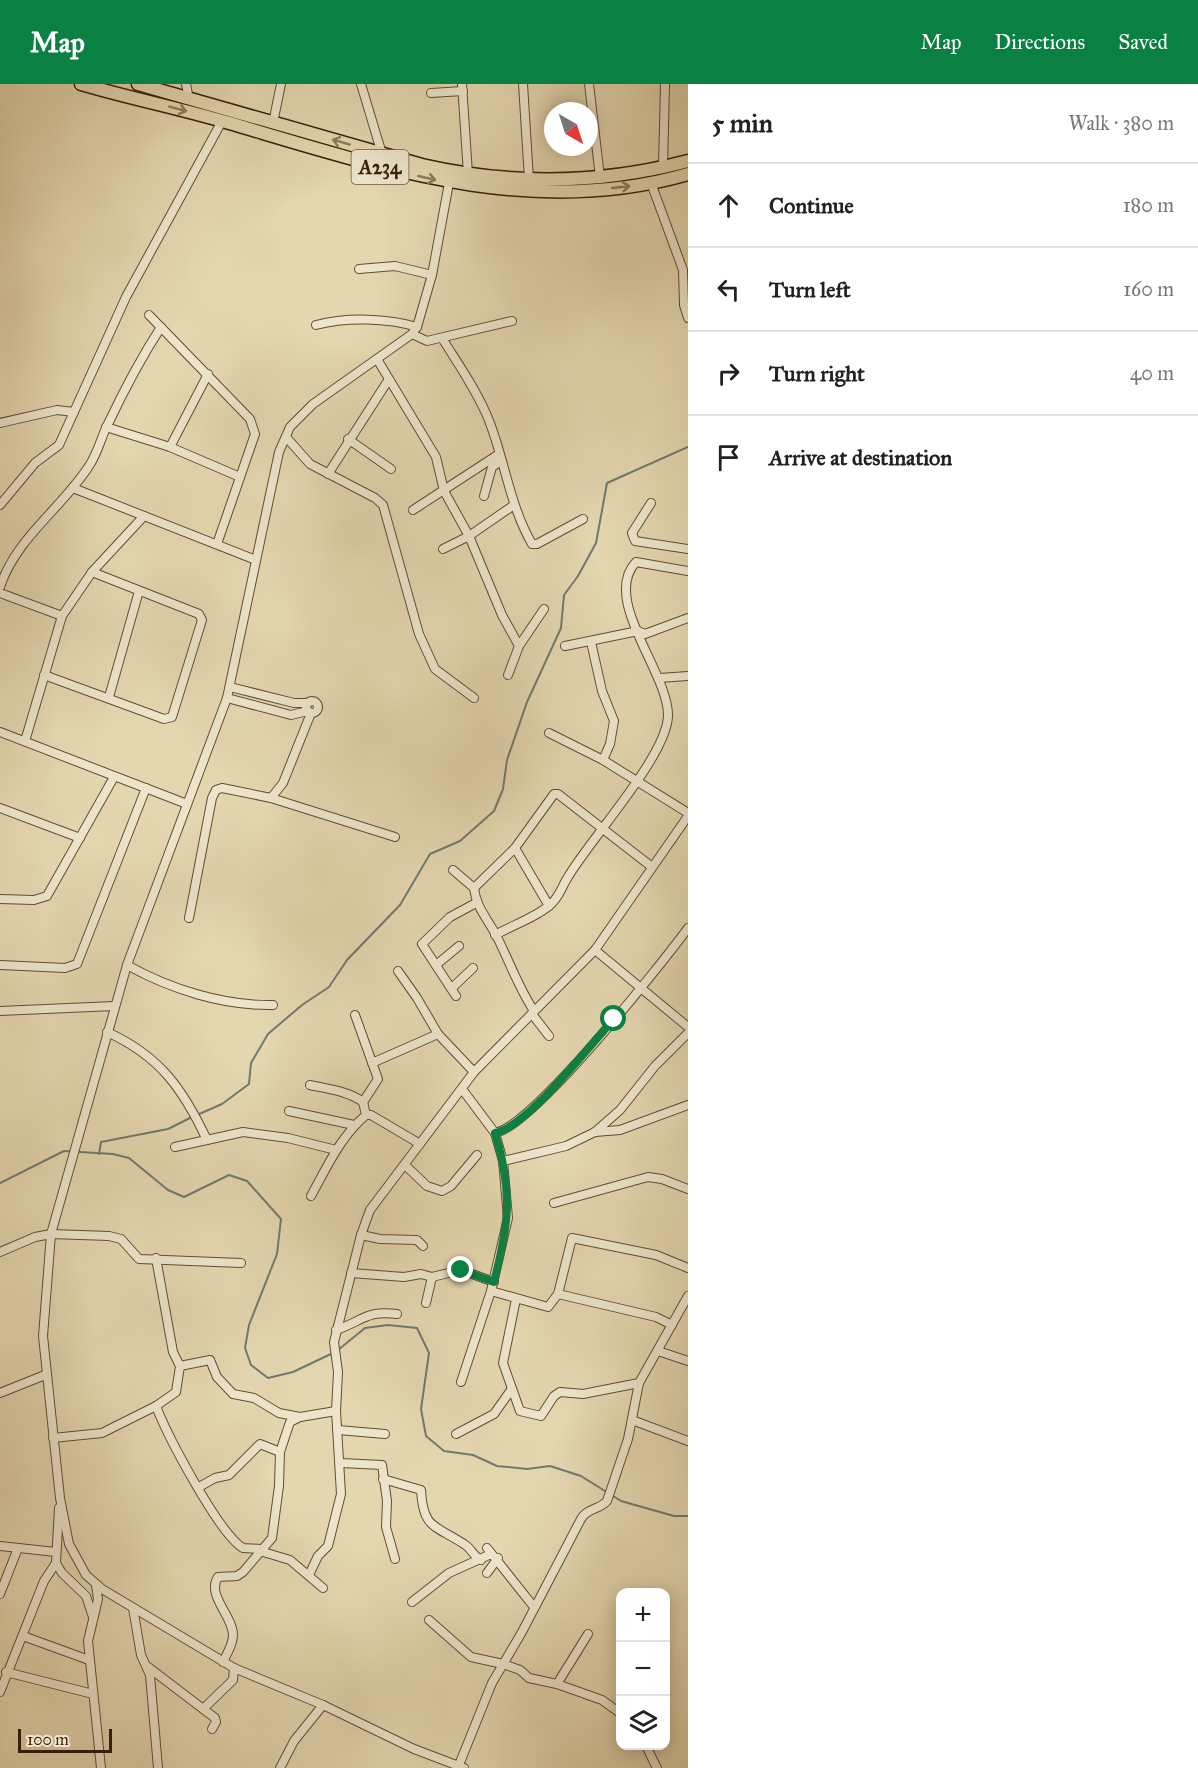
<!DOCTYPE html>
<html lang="en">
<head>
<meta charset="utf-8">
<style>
	:root { --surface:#fff; --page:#f2f2f2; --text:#222; --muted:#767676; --line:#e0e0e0; --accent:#0b8043 }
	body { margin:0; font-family:"IM FELL Great Primer",serif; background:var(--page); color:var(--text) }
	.controls { position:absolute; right:18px; bottom:18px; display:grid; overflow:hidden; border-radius:12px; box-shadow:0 3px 15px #0003 }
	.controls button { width:54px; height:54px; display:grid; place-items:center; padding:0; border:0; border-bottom:2px solid var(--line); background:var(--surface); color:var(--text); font:30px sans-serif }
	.compass { position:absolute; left:544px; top:18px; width:54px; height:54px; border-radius:50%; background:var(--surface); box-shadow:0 3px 15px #0003; rotate:141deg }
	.scale { position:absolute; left:18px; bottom:15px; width:94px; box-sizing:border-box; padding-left:6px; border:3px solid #381f0a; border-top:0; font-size:16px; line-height:21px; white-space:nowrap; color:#381f0a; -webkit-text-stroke:4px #ede4cb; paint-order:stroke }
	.stop { position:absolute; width:18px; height:18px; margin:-14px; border:4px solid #0b8043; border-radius:50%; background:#fff }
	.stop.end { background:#0b8043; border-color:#fff; box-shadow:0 2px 6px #0008 }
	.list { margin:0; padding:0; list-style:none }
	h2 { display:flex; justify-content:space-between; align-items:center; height:78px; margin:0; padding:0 24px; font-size:26px }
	h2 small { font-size:20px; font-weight:400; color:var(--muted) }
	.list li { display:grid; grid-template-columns:39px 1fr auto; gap:18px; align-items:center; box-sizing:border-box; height:84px; padding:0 24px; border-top:2px solid var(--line) }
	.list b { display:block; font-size:22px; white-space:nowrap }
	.list em { font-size:20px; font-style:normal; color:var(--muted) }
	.icon { flex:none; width:33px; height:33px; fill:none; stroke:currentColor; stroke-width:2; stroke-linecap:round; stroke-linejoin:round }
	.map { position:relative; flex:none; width:688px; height:1684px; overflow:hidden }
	header { display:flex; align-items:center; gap:36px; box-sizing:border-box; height:84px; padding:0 30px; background:var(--accent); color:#fff }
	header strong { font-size:28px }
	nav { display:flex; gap:33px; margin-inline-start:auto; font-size:21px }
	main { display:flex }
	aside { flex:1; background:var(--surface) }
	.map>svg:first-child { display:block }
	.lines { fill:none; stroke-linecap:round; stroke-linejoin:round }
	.stream { stroke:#727a6f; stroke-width:2 }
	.minor-casing { stroke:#634d33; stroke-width:10 }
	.highway-casing { stroke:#381f0a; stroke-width:15 }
	.minor { stroke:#ede4cb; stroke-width:8 }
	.highway { stroke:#e4d6af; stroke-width:12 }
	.oneway { stroke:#8e7a5c }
	.route { stroke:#0b8043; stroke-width:8 }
	.labels { text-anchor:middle; stroke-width:4.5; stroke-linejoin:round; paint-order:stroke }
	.shield { fill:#ede4cb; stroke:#6e5a44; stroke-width:1.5 }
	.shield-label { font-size:20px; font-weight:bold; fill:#381f0a }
</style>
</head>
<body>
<header>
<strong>Map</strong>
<nav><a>Map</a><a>Directions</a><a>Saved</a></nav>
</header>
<main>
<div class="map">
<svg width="688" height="1684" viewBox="0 0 688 1684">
	<rect width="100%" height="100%" fill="#e4d6af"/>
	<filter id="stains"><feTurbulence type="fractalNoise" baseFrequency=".00333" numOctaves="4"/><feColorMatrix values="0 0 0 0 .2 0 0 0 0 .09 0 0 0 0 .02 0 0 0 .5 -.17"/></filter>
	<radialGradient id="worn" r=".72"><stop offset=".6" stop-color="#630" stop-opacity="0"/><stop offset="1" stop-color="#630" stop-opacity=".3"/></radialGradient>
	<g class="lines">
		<g class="stream">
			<path d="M197 1031 222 1020 249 1000 251 979 268 950 302 921 329 903 347 876 400 821 430 770 460 757 494 727 503 705 507 676 527 618 561 544 564 511 578 492 596 459 607 399 688 363"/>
			<path d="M99 1070 101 1058 168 1045 192 1033"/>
			<path d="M0 1099 64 1067 113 1070 129 1074 168 1106 184 1113 229 1091 247 1097 281 1135 277 1170 249 1241 245 1264 251 1281 268 1294 293 1288 333 1269"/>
			<path d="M338 1266 365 1244 388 1241 417 1244 429 1269 421 1325 426 1352 444 1367 473 1371 497 1382 527 1385 550 1382 581 1392 621 1417 674 1432H688"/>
		</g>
		<g class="minor-casing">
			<g id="minor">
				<path d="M186 0 189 15"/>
				<path d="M361 0 382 70"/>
				<path d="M462 0 468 90"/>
				<path d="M523 0 529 95"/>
				<path d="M589 0 600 93"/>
				<path d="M431 9 463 7"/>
				<path d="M273 39 281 0"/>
				<path d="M663 83 665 0"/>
				<path d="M449 99 432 191 417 243 412 250 313 320 290 343 279 368 227 614 127 881 51 1150 43 1252 60 1414 69 1460 86 1491 102 1505 234 1584 323 1621 414 1665 464 1684"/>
				<path d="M651 99 683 186 684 221 688 234"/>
				<path d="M359 185 395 182 432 191"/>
				<path d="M149 231 250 335 255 350 217 460"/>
				<path d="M316 241C346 233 388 234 417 243"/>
				<path d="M412 250 427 257 512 237"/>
				<path d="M442 254C458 280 476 305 488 334 505 376 509 420 532 460H537L583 435"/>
				<path d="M377 275 436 373 444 407 469 452 502 531 519 562"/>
				<path d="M0 339 57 326 74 328"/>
				<path d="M106 343 170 363 240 393"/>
				<path d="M286 353 310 380 375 414 383 421 419 550 435 585 474 614"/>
				<path d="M348 355 391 385"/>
				<path d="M170 363 208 290"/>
				<path d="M328 390 389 295"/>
				<path d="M73 404 256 476"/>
				<path d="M484 412 492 383 501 377"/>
				<path d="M651 419 632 449 635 457 688 465"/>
				<path d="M0 421 35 379 59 361 126 213 222 37"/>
				<path d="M413 426 499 370"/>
				<path d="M443 465 469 452 514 421"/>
				<path d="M0 503C16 454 62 424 89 382 98 369 101 353 108 340 124 306 141 274 161 243"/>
				<path d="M0 509 62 532"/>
				<path d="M591 558 602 607 614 637 610 660 603 676"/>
				<path d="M565 562 638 547 645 550 688 534"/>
				<path d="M44 591 164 635 172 633 202 536 199 530 92 488"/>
				<path d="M508 591 519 562 544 525"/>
				<path d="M659 594 688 592"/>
				<path d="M230 603 294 619H308"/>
				<path d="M109 613 139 507"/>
				<path d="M227 614 291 631 308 627"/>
				<circle cx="312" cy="623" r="6"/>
				<path d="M0 648 187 720"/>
				<path d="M549 649 603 676 688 729"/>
				<path d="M25 657 62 532 92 488 144 432"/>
				<path d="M271 714 283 699 311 629"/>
				<path d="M0 724 80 754"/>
				<path d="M515 764 549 822"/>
				<path d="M453 786 474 804C476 823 487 834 496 851 509 876 518 903 534 927"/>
				<path d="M474 804 515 764 554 710H558L652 783"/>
				<path d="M0 815 34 816 47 812 114 693"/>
				<path d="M189 834 212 714 216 706 222 704 271 714 395 753"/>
				<path d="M495 851C513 841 537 833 551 820 560 812 562 802 568 793 590 755 668 671 668 631 668 588 601 515 636 478L688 487"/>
				<path d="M595 866 688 943"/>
				<path d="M0 881 65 884 77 880 146 704"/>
				<path d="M127 881C170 905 223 922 273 921"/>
				<path d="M436 881 459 862"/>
				<path d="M398 887 417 914 438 950 474 988"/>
				<path d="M452 904 473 884"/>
				<path d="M456 912 422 860 450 833 476 819"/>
				<path d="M0 927 114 922"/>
				<path d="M532 930 549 952"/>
				<path d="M355 931 378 995 363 1018"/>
				<path d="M107 948C160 972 183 1005 207 1056"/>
				<path d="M372 979 438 950"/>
				<path d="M310 1001C328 1005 348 1007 363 1018L366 1031"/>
				<path d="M289 1027 354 1041"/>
				<path d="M366 1031H371L420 1060"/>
				<path d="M595 1048 620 1046 688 1021"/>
				<path d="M495 1049C533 1042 660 882 688 844"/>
				<path d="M175 1063 243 1048 288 1054 336 1066"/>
				<path d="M503 1077 566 1062 595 1048 620 1026 655 982 688 949"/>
				<path d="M405 1081 427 1102 442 1107 451 1102 477 1071"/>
				<path d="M311 1112C327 1083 340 1053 366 1031"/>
				<path d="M554 1119 648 1093 662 1095 688 1105"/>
				<path d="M361 1151 380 1155 417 1156 423 1162"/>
				<path d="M0 1168 35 1153 51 1150 109 1152 121 1155 139 1175 241 1179"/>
				<path d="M351 1189 404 1193 421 1190 432 1193 461 1186 494 1198"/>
				<path d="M491 1207 548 1223 558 1210 572 1154 656 1171 688 1184"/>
				<path d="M558 1210 656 1233 672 1241"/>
				<path d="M516 1215 503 1279 520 1327 541 1332 554 1312 560 1308 583 1310 639 1299"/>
				<path d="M426 1219 432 1193"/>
				<path d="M336 1246C363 1237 366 1226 397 1230"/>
				<path d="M658 1267 688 1277"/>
				<path d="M180 1282 210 1276 217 1293 233 1310 254 1314 279 1329 300 1333 336 1327"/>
				<path d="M461 1298 491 1207 508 1134 503 1077 495 1049 462 1005"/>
				<path d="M0 1309 45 1291"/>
				<path d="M156 1322C167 1351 219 1450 243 1464L261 1465"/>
				<path d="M632 1336 688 1357"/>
				<path d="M338 1346 385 1350"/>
				<path d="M456 1350 494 1330 511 1306"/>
				<path d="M53 1354 102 1349 156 1322 176 1308 180 1282 173 1268 156 1174"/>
				<path d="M341 1379 382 1381 387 1417 386 1443 395 1475"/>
				<path d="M383 1395 421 1406C423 1445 435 1441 464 1460 471 1464 474 1473 481 1476"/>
				<path d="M199 1403 215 1394 229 1391 260 1360 280 1368"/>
				<path d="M59 1424 56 1479 62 1489 86 1512 93 1533"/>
				<path d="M0 1462 56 1468"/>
				<path d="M487 1464 534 1523"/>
				<path d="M260 1467 290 1476 323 1504"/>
				<path d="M487 1489 498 1474"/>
				<path d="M309 1491 318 1472 328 1462 341 1410 336 1327 338 1288 334 1258 361 1151 370 1126 474 988 595 866 688 732"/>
				<path d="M96 1501 98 1515 88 1557 101 1684"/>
				<path d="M0 1510 18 1464"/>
				<path d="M412 1518 449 1489 491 1470"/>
				<path d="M133 1524 141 1571 150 1591 158 1684"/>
				<path d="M429 1536 471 1573 503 1580 520 1586 529 1594 557 1600 602 1616 620 1629"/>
				<path d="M23 1552 89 1576"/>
				<path d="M223 1578C227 1569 233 1561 233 1551 233 1532 206 1511 218 1493L237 1492 243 1488 272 1454 279 1402 280 1368 290 1338 300 1333"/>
				<path d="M148 1583 215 1634 216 1638 212 1645"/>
				<path d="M6 1588 93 1610"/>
				<path d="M557 1600 588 1550"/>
				<path d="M0 1608 44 1497 56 1479"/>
				<path d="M203 1625 233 1596 234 1584"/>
				<path d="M646 1662 657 1684"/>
				<path d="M459 1681 492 1599 522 1548 581 1435C587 1424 599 1426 607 1417L628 1355 639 1299 688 1212"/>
				<path d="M280 1684 294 1657 323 1621"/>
			</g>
		</g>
		<g class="highway-casing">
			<g id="highway">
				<path d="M81 0C129 14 178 24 226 38 376 82 530 136 688 90"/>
				<path d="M138 0 422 81C510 101 601 100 688 77"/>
			</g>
		</g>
		<use href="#minor" class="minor"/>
		<use href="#highway" class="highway"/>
	</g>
	<defs><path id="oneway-shaft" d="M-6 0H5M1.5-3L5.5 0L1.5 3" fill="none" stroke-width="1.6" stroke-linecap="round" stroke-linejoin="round" transform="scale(1.5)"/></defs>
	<g class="oneway">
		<use href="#oneway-shaft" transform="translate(178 25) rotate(15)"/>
		<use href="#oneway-shaft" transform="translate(341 58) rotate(-164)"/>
		<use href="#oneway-shaft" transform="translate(427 94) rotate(13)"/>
		<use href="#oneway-shaft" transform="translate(621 103) rotate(-6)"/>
	</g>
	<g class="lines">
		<path class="route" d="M461 1186 494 1198C509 1140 513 1108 495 1049 527 1043 589 962 614 935"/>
	</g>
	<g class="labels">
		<rect class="shield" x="351.5" y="66" width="57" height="34" rx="4.5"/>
		<g class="shield-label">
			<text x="380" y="90">A234</text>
		</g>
	</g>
	<rect width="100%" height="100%" filter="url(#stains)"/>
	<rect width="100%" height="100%" fill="url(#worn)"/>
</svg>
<div class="controls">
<button>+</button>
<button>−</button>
<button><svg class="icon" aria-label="layers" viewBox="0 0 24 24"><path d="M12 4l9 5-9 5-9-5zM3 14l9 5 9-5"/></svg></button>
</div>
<svg class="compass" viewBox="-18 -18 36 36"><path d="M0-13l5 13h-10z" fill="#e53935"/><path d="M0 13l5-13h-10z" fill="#767676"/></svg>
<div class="scale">100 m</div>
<div class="stop" style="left:614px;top:935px"></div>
<div class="stop end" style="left:461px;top:1186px"></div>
</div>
<aside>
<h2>5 min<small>Walk · 380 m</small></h2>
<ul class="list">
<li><svg class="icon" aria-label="ahead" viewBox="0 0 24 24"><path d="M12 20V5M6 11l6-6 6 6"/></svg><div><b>Continue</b></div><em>180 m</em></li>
<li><svg class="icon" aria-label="left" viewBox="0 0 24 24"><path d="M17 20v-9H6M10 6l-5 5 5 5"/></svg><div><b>Turn left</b></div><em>160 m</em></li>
<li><svg class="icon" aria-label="right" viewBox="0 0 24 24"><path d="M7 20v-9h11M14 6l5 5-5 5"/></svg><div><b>Turn right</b></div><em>40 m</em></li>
<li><svg class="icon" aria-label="arrive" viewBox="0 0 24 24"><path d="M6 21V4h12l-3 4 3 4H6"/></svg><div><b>Arrive at destination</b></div></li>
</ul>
</aside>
</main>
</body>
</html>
